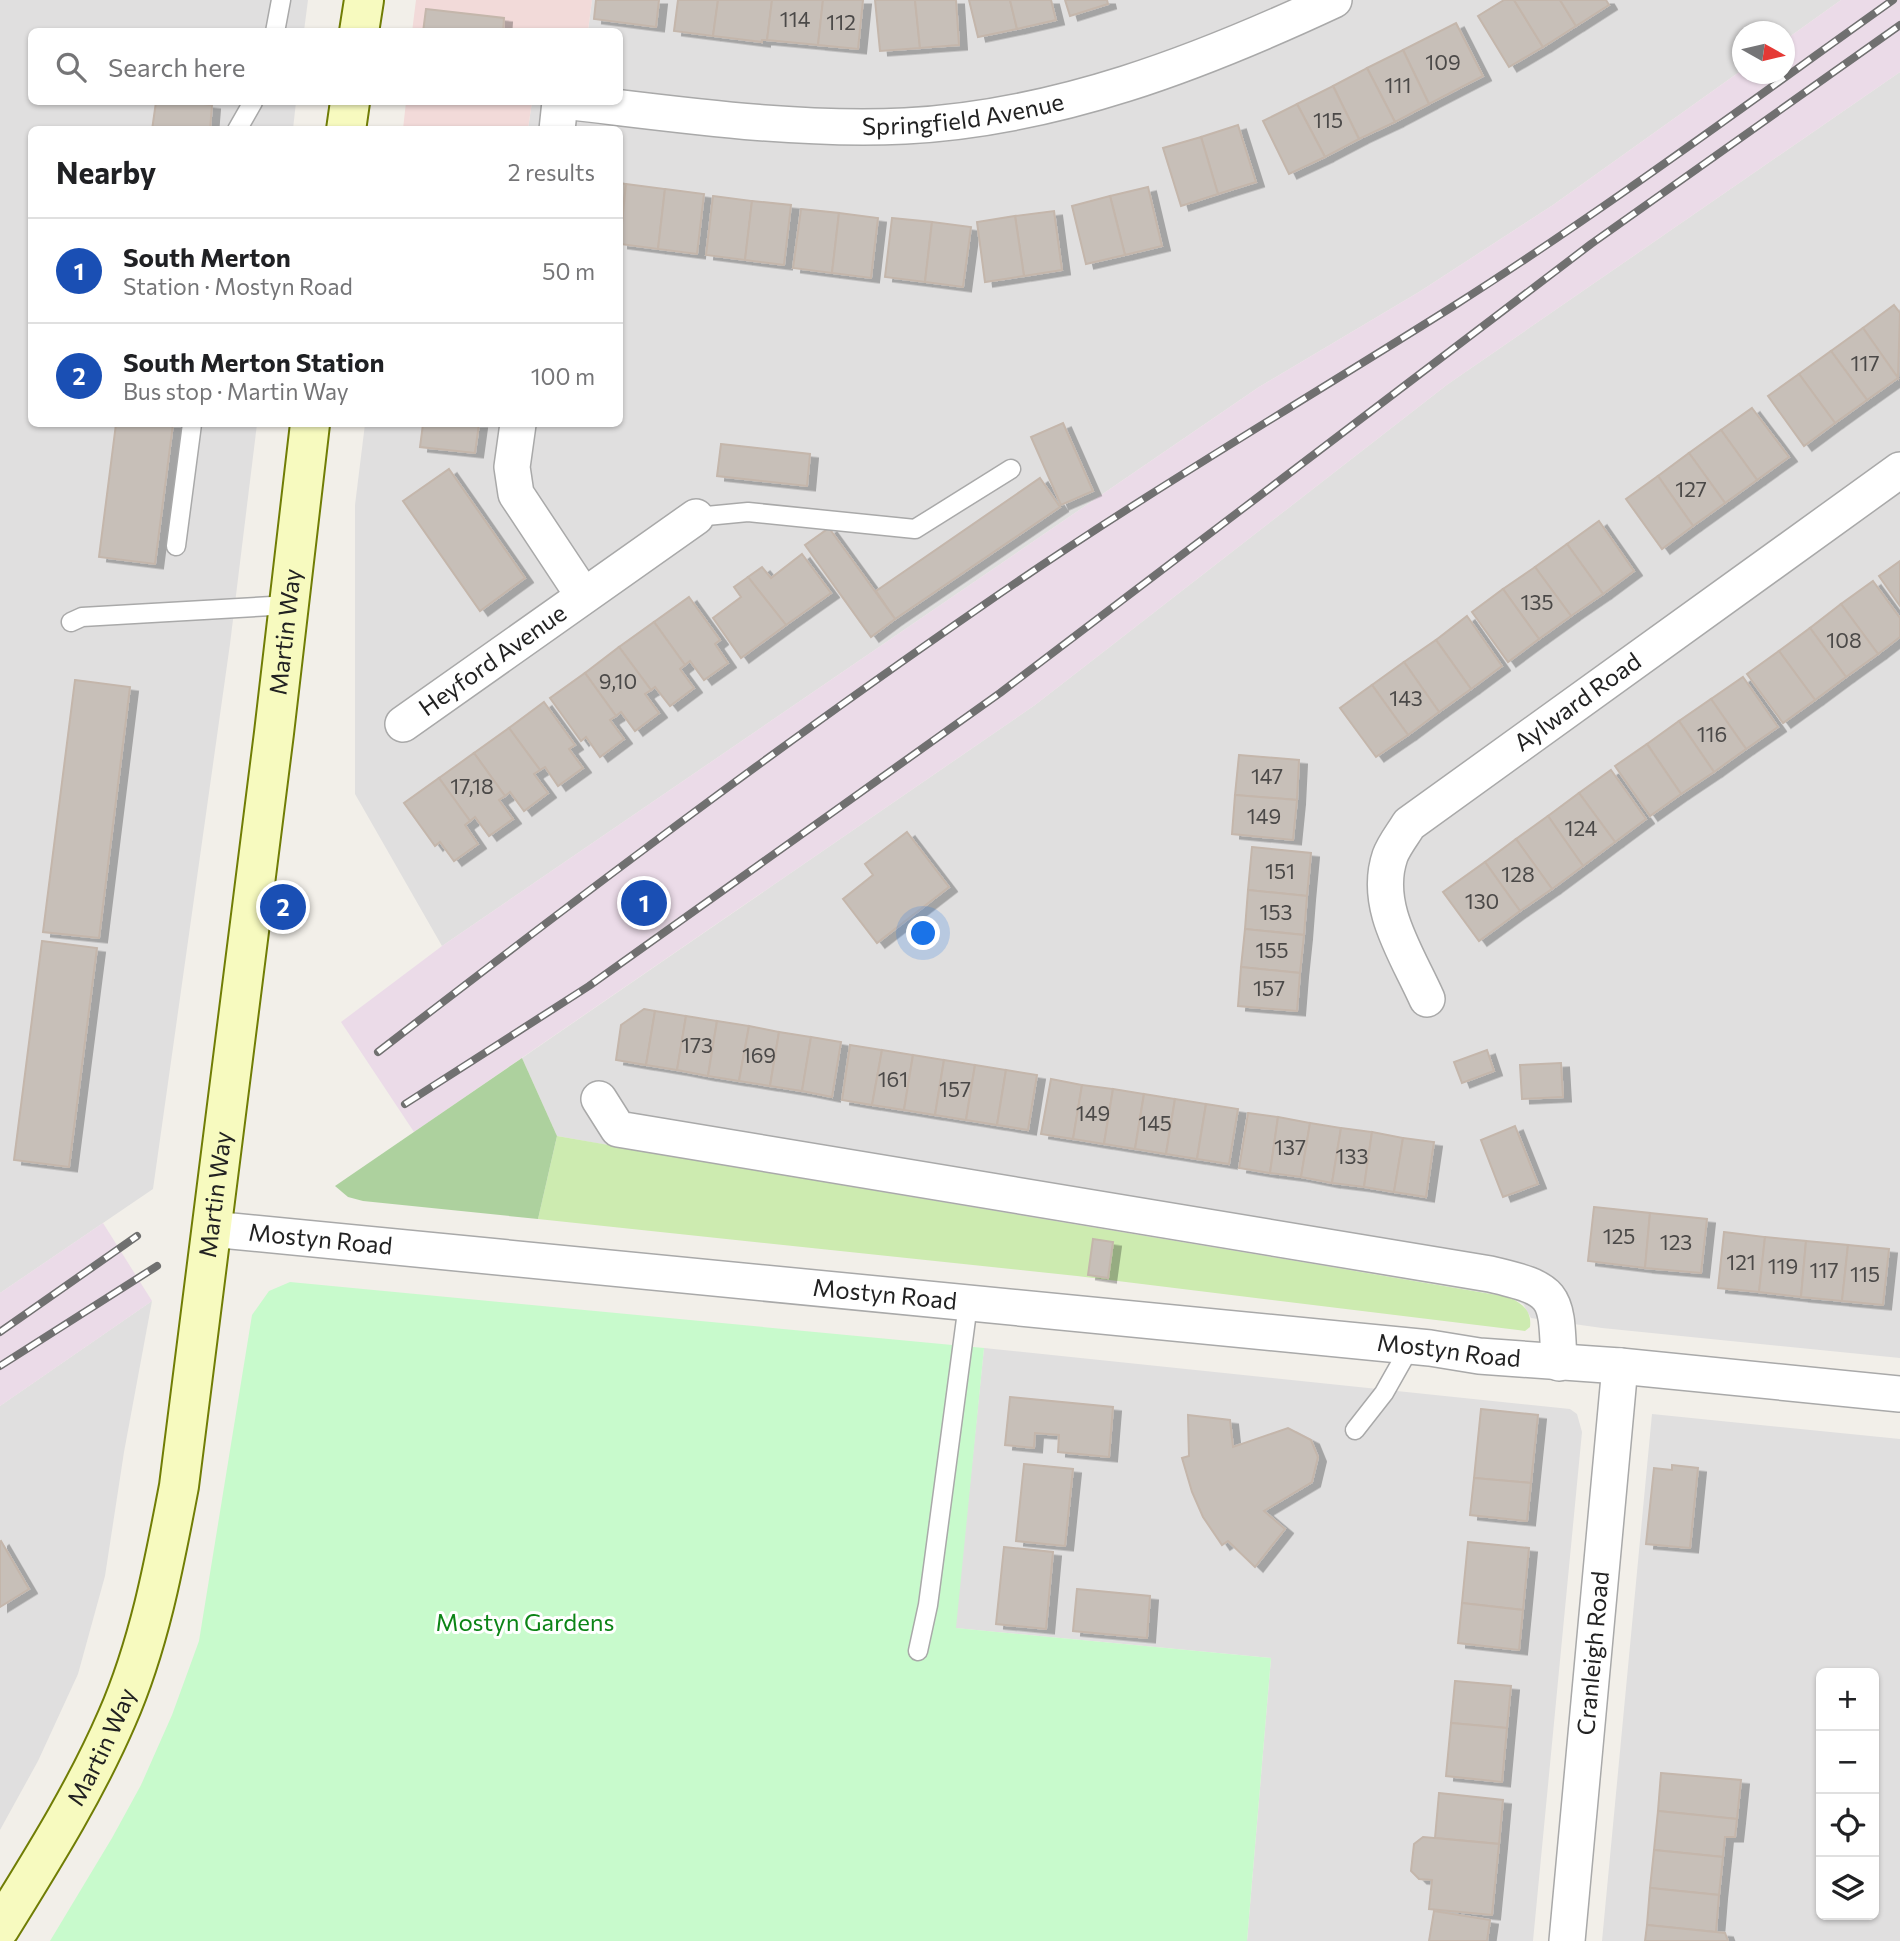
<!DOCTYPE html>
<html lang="en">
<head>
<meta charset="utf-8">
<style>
	:root { --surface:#fff; --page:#f2f2f2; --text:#202124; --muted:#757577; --line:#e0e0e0; --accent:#d40000 }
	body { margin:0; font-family:Commissioner,sans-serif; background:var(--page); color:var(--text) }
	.controls { position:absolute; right:21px; bottom:21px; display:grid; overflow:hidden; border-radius:10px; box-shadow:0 2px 5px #0004 }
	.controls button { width:63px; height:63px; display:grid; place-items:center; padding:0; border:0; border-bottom:2px solid var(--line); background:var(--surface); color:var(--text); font:35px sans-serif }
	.compass { position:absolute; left:1732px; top:21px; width:63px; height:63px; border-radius:50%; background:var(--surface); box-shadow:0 2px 5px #0004; rotate:98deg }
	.you { position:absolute; left:924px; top:934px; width:24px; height:24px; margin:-18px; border:5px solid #fff; border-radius:50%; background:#1a73e8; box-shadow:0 0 0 10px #1a73e833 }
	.badge { display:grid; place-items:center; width:46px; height:46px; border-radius:50%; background:var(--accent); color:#fff; font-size:23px; font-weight:700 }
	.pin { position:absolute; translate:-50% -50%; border:4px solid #fff; box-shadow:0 2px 7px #0006 }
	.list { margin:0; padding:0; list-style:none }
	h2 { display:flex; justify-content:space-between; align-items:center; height:91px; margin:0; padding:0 28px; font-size:30px }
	h2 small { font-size:23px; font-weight:400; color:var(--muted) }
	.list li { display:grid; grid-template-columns:46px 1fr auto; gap:21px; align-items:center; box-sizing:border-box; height:105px; padding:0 28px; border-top:2px solid var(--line) }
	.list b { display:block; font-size:26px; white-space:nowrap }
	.list p { margin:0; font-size:23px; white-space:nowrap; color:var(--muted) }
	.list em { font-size:23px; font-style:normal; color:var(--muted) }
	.icon { flex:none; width:38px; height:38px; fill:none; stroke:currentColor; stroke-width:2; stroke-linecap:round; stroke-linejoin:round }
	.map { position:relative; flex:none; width:1900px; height:1941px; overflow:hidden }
	.search { position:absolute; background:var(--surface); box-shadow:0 2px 5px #0004; left:28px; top:28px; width:595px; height:77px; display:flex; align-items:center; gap:18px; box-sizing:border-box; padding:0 24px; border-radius:10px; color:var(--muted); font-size:26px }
	.panel { position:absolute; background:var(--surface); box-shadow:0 2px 5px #0004; left:28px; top:126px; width:595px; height:301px; border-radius:10px }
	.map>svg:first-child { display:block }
	.residential { fill:#e0dfdf; fill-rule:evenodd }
	.commercial { fill:#f2dad9 }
	.industrial { fill:#ebdbe8 }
	.grass { fill:#cdebb0 }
	.forest { fill:#add19e }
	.park { fill:#c8facc }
	.building { fill:#c7bfb8; stroke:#c4b6ab; stroke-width:2; filter:url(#shadow) }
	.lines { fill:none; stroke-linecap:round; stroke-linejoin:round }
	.service-casing { stroke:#a9a9a9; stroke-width:21 }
	.minor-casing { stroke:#a9a9a9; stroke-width:38 }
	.secondary-casing { stroke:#707d05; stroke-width:42 }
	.service { stroke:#fff; stroke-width:18 }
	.minor { stroke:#fff; stroke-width:35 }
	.secondary { stroke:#f7fabf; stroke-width:38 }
	.rail-casing { stroke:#707070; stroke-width:8 }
	.rail { stroke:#fff; stroke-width:5; stroke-dasharray:16; stroke-linecap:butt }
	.labels { text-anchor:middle; stroke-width:6; stroke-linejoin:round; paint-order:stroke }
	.number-label { font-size:21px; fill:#4b4948 }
	.street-label { font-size:24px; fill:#222; stroke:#fff }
	.park-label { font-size:24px; fill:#0c8416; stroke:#fff }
</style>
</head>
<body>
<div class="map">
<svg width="1900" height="1941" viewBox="0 0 1900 1941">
	<defs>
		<filter id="shadow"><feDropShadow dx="8" dy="4.5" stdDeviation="0" flood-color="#0004"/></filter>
	</defs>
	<rect width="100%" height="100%" fill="#f2efe9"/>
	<g class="residential">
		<path d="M0 0H308L304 31 32 32V102H296L293 129 32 130V424H257L230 644 153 1189 0 1293Z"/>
		<path d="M592 0H1841L1785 40 1784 32H1742V70L1553 205 1419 292 1259 387 442 946 355 794V505L365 424H620V130L528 129 532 102H620V32L588 31Z"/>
		<path d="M1900 72V1358L1602 1328 1531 1318 1523 1304 1509 1297 1115 1230 916 1200 557 1136 522 1058 1035 705 1448 384Z"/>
		<path d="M152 1301 124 1452 105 1576 78 1674 38 1761 0 1830V1406Z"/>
		<path d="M984 1348 1570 1409 1577 1414 1582 1432 1533 1941H1247L1271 1658 955 1628Z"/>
		<path d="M1652 1414 1900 1439V1941H1602ZM1821 1673H1874V1915H1821Z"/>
	</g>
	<g class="commercial">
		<path d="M416 0H592L588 31 412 32Z"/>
		<path d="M406 102H532L528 129H403Z"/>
	</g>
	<g class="industrial">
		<path d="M1841 0H1900V72L1448 384 1035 705 414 1132 341 1022 442 946 1259 387 1419 292 1553 205 1742 70V74H1784L1785 40Z"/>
		<path d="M103 1223 152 1301 0 1406V1293Z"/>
	</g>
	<path class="grass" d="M557 1136C874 1192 1192 1243 1509 1297 1523 1304 1532 1311 1530 1327L1525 1331 1518 1330 1077 1276 538 1219Z"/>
	<path class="forest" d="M522 1058 557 1136 538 1219 363 1201 348 1197 335 1186Z"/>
	<path class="park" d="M290 1282 984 1348 956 1628 1271 1658 1247 1941H50L112 1838 141 1785 172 1715 199 1641 252 1315 269 1291Z"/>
	<g class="building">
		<path d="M596 0H659L656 27 594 19Z"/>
		<path d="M678 0H718L713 36 674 31Z"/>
		<path d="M718 0H772L767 40H762V42L713 36Z"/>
		<path d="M772 0H823L818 45 767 40Z"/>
		<path d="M823 0H863L858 49 818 45Z"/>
		<path d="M875 0H915L920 48 880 51Z"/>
		<path d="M915 0H956L959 45 920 48Z"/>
		<path d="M969 0H1010L1017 29 978 37Z"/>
		<path d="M1010 0H1051L1056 20 1017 29Z"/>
		<path d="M1065 0H1107L1108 4 1070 16Z"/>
		<path d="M1504 0H1514L1543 47 1509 67 1478 16Z"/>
		<path d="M1514 0H1560L1576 26 1543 47Z"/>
		<path d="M1560 0H1606L1609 5 1576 26Z"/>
		<path d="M426 9 504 18 503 32H423Z"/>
		<path d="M1456 23 1483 76 1429 104 1403 50Z"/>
		<path d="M1403 50 1429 104 1395 122 1367 68Z"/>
		<path d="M1367 68 1395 122 1359 139 1333 86Z"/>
		<path d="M1333 86 1359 139 1325 157 1297 104Z"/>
		<path d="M156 102H186L212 105 210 130H152Z"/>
		<path d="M1297 104 1325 157 1289 174 1263 121Z"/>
		<path d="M1238 125 1256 182 1218 194 1201 137Z"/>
		<path d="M1201 137 1218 194 1181 206 1163 148Z"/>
		<path d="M620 183 626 184 620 237Z"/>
		<path d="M626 184 665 189 658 249 620 244Z"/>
		<path d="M1148 187 1162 246 1125 255 1110 196Z"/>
		<path d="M665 189 704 194 697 254 658 249Z"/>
		<path d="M713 196 752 201 745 260 706 255Z"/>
		<path d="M1110 196 1125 255 1086 264 1072 206Z"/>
		<path d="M752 201 791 205 784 265 745 260Z"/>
		<path d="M801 209 839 213 832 273 793 268Z"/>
		<path d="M1054 211 1062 270 1024 276 1015 216Z"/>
		<path d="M839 213 878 218 871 278 832 273Z"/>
		<path d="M1015 216 1024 276 985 282 977 222Z"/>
		<path d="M892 218 932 222 925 282 885 277Z"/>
		<path d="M932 222 971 227 963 287 925 282Z"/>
		<path d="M1894 305 1900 313 1898 378 1863 328Z"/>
		<path d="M1863 328 1898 378 1867 400 1831 351Z"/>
		<path d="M1831 351 1867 400 1835 423 1799 374Z"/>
		<path d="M1799 374 1835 423 1804 446 1768 396Z"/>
		<path d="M1752 408 1789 457 1757 480 1721 430Z"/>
		<path d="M1063 423 1093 491 1061 505 1031 437Z"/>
		<path d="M116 424H173L155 564 99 557Z"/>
		<path d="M423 424H479L475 453 420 447Z"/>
		<path d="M1721 430 1757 480 1725 503 1689 453Z"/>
		<path d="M721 444 810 454 807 486 717 476Z"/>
		<path d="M1689 453 1725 503 1693 526 1658 476Z"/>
		<path d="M449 469 525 578 480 611 403 501Z"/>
		<path d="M1658 476 1693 526 1662 549 1626 499Z"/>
		<path d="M1040 478 1060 507 895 619 876 591Z"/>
		<path d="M1599 521 1634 571 1603 594 1567 544Z"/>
		<path d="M829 528 895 619 871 637 805 545Z"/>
		<path d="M1567 544 1603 594 1571 616 1535 567Z"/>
		<path d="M802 554 831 593 786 625 748 577 762 567 771 578Z"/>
		<path d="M1900 561V606L1879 576Z"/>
		<path d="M1535 567 1571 616 1539 639 1503 589Z"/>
		<path d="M748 577 786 625 741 658 713 618 741 597 734 587Z"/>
		<path d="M1873 581 1900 618V637L1878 654 1841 604Z"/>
		<path d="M1503 589 1539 639 1508 662 1472 612Z"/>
		<path d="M689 597 720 640 715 644 728 663 704 680 690 661 685 665 654 622Z"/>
		<path d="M1841 604 1878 654 1846 677 1810 628Z"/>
		<path d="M1467 616 1502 666 1471 689 1436 640Z"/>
		<path d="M654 622 685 665 680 669 694 688 670 706 655 687 651 690 619 647Z"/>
		<path d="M1810 628 1846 677 1815 700 1779 651Z"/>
		<path d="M1436 640 1471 689 1439 712 1404 662Z"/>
		<path d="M619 647 651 690 645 694 659 713 635 731 621 712 616 716 585 673Z"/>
		<path d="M1779 651 1815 700 1783 723 1747 674Z"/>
		<path d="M1404 662 1439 712 1408 735 1372 685Z"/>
		<path d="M585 673 616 716 610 720 624 739 600 757 586 737 581 741 550 698Z"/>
		<path d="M1743 677 1778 727 1746 749 1711 699Z"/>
		<path d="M75 680 130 687 99 938 43 932Z"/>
		<path d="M1372 685 1408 735 1376 757 1340 708Z"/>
		<path d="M1711 699 1746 749 1714 772 1679 721Z"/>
		<path d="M544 702 575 745 569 749 583 768 558 786 545 767 540 770 509 728Z"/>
		<path d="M1679 721 1714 772 1681 794 1647 744Z"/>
		<path d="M509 728 540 770 534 774 548 793 524 811 510 792 505 796 474 753Z"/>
		<path d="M1647 744 1681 794 1650 816 1615 766Z"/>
		<path d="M474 753 505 796 499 800 513 819 489 836 475 817 470 821 439 778Z"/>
		<path d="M1239 755 1299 760 1297 800 1235 795Z"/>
		<path d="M1611 770 1646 819 1615 842 1579 793Z"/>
		<path d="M439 778 470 821 465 825 478 844 454 861 440 842 435 846 404 803Z"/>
		<path d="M1579 793 1615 842 1583 866 1548 816Z"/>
		<path d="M1235 795 1297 800 1293 840 1232 834Z"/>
		<path d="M1548 816 1583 866 1552 889 1516 839Z"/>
		<path d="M907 832 949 887 877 943 843 899 873 875 865 864Z"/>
		<path d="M1516 839 1552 889 1520 911 1485 862Z"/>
		<path d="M1252 847 1311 853 1307 896 1248 890Z"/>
		<path d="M1485 862 1520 911 1479 941 1443 892Z"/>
		<path d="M1248 890 1307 896 1304 935 1245 929Z"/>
		<path d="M1245 929 1304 935 1300 973 1241 967Z"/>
		<path d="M42 941 97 948 69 1167 14 1160Z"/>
		<path d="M1241 967 1300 973 1297 1011 1238 1006Z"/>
		<path d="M644 1009 655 1011 646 1065 616 1060 621 1025Z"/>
		<path d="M655 1011 686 1016 677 1070 646 1065Z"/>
		<path d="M686 1016 717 1021 708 1076 677 1070Z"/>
		<path d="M717 1021 749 1026 739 1081 708 1076Z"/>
		<path d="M749 1026 779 1032 770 1086 739 1081Z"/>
		<path d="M779 1032 811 1037 802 1091 770 1086Z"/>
		<path d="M811 1037 841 1042 832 1097 802 1091Z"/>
		<path d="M850 1045 882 1050 872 1105 842 1100Z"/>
		<path d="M882 1050 913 1055 904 1110 872 1105Z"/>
		<path d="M1487 1050 1494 1071 1462 1083 1454 1062Z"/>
		<path d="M913 1055 944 1060 935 1115 904 1110Z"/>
		<path d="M944 1060 975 1065 966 1120 935 1115Z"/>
		<path d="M1561 1063 1563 1097 1522 1099 1520 1065Z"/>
		<path d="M975 1065 1006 1070 997 1125 966 1120Z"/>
		<path d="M1006 1070 1037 1075 1028 1130 997 1125Z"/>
		<path d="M1051 1079 1082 1085 1073 1139 1041 1134Z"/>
		<path d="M1082 1085 1113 1089 1104 1144 1073 1139Z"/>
		<path d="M1113 1089 1144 1094 1135 1149 1104 1144Z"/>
		<path d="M1144 1094 1175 1099 1166 1154 1135 1149Z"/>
		<path d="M1175 1099 1206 1104 1197 1159 1166 1154Z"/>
		<path d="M1206 1104 1238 1109 1229 1164 1197 1159Z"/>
		<path d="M1248 1113 1278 1117 1270 1173 1239 1168Z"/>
		<path d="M1278 1117 1310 1123 1301 1177 1270 1173Z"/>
		<path d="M1310 1123 1341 1128 1332 1183 1301 1177Z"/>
		<path d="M1515 1126 1538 1184 1503 1197 1481 1140Z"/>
		<path d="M1341 1128 1372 1132 1364 1187 1332 1183Z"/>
		<path d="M1372 1132 1403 1138 1394 1192 1364 1187Z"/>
		<path d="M1403 1138 1434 1142 1426 1197 1394 1192Z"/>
		<path d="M1594 1207 1650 1213 1645 1268 1588 1261Z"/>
		<path d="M1650 1213 1707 1219 1701 1273 1645 1268Z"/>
		<path d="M1724 1232 1765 1237 1759 1292 1718 1288Z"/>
		<path d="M1765 1237 1806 1241 1801 1297 1759 1292Z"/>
		<path d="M1093 1239 1113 1242 1108 1278 1088 1275Z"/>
		<path d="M1806 1241 1848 1245 1842 1301 1801 1297Z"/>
		<path d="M1848 1245 1889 1249 1883 1305 1842 1301Z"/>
		<path d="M1010 1397 1113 1407 1109 1457 1058 1452 1059 1435 1035 1433 1034 1448 1005 1445Z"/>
		<path d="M1481 1409 1538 1415 1531 1483 1474 1478Z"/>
		<path d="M1188 1415 1230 1420 1233 1447 1288 1428 1311 1440 1318 1457 1312 1482 1264 1511 1285 1529 1255 1567 1228 1541 1222 1545 1203 1517 1192 1492 1182 1458 1189 1456Z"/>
		<path d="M1024 1464 1073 1469 1065 1546 1016 1541Z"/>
		<path d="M1672 1465 1698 1468 1690 1548 1646 1544 1654 1468 1672 1470Z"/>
		<path d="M1474 1478 1531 1483 1527 1521 1470 1515Z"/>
		<path d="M1 1541 29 1589 0 1607V1542Z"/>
		<path d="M1468 1542 1529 1548 1523 1610 1462 1603Z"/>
		<path d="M1004 1547 1053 1552 1046 1629 996 1624Z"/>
		<path d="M1077 1589 1150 1596 1147 1638 1073 1631Z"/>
		<path d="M1462 1603 1523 1610 1519 1650 1458 1643Z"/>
		<path d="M1455 1681 1511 1686 1507 1728 1451 1723Z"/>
		<path d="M1451 1723 1507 1728 1502 1782 1446 1776Z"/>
		<path d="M1661 1773 1741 1780 1737 1819 1658 1811Z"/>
		<path d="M1439 1793 1503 1800 1499 1844 1435 1838Z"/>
		<path d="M1658 1811 1737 1819 1735 1837H1725L1723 1857 1654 1850Z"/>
		<path d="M1423 1837 1499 1844 1492 1915 1429 1909 1432 1880 1419 1879 1411 1871 1414 1844Z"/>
		<path d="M1654 1850 1723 1857 1719 1895 1650 1888Z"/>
		<path d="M1650 1888 1719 1895 1716 1932 1647 1925Z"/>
		<path d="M1434 1911 1490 1920 1487 1941H1429Z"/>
		<path d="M1647 1925 1725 1933 1728 1941H1645Z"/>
	</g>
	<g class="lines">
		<g class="service-casing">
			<g id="service">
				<path d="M275 32 281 0"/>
				<path d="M237 130 253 102"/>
				<path d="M696 517 748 512 915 529 1011 469"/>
				<path d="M176 546 192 424"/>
				<path d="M71 622 82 617 289 605"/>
				<path d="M1355 1430 1384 1393 1410 1347"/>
				<path d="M918 1651 928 1605 968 1304"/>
			</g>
		</g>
		<g class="minor-casing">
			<g id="minor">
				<path id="s1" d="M573 102C683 115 794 131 905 126 1057 118 1199 63 1334 0"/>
				<path d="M557 130 560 102"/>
				<path d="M518 424 512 467 516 494 583 595"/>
				<path id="s2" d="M403 724 696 517"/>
				<path id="s3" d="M1427 999C1407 954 1373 906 1390 856 1394 845 1403 834 1409 824L1900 470"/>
				<path d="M599 1099 618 1129 1490 1274C1559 1290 1556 1295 1559 1363"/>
				<path id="s4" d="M211 1229 1430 1348 1479 1356 1620 1366 1900 1394"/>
				<path id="s5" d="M1567 1941 1620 1366"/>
			</g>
		</g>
		<g class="secondary-casing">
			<g id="secondary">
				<path d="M359 32 364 0"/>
				<path d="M346 130 350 102"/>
				<path id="s6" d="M0 1928C42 1860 85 1792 117 1718 149 1645 164 1565 179 1486L274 733 310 424"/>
			</g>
		</g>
		<use href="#service" class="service"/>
		<use href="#minor" class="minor"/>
		<use href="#secondary" class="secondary"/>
		<g class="rail-casing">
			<g id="rail">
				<path d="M378 1052C576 899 776 748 982 606 1134 500 1295 406 1452 307 1603 211 1747 104 1893 0"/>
				<path d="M405 1104 589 986 1000 693 1591 244 1900 25"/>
				<path d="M0 1332 137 1236"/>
				<path d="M0 1366 157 1266"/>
			</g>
		</g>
		<use href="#rail" class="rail"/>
	</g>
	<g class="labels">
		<g class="number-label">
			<text x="795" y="27">114</text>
			<text x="841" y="30">112</text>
			<text x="1443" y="70">109</text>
			<text x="1398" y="93">111</text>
			<text x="1328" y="128">115</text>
			<text x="1865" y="371">117</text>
			<text x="1691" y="497">127</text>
			<text x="1537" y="610">135</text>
			<text x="1844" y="648">108</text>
			<text x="618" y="689">9,10</text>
			<text x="1406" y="706">143</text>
			<text x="1712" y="742">116</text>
			<text x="1267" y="784">147</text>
			<text x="472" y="794">17,18</text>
			<text x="1264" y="824">149</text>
			<text x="1581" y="836">124</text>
			<text x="1280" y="879">151</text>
			<text x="1518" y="882">128</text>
			<text x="1482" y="909">130</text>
			<text x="1276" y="920">153</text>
			<text x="1272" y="958">155</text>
			<text x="1269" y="996">157</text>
			<text x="697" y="1053">173</text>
			<text x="759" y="1063">169</text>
			<text x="893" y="1087">161</text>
			<text x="955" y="1097">157</text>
			<text x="1093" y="1121">149</text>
			<text x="1155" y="1131">145</text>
			<text x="1290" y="1155">137</text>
			<text x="1352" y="1164">133</text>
			<text x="1619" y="1244">125</text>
			<text x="1676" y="1250">123</text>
			<text x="1741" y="1270">121</text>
			<text x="1783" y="1274">119</text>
			<text x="1824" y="1278">117</text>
			<text x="1865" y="1282">115</text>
		</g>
		<g class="street-label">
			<text dy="8" stroke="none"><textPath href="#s1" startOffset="392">Springfield Avenue</textPath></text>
			<text dy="8" stroke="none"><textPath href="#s6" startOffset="1342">Martin Way</textPath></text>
			<text dy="8" stroke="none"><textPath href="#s2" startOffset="110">Heyford Avenue</textPath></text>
			<text dy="8" stroke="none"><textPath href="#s3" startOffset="397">Aylward Road</textPath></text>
			<text dy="8" stroke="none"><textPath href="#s6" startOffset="775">Martin Way</textPath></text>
			<text dy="8" stroke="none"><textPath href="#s4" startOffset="110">Mostyn Road</textPath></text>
			<text dy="8" stroke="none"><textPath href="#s4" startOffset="677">Mostyn Road</textPath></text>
			<text dy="8" stroke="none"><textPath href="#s4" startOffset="1244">Mostyn Road</textPath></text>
			<text dy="8" stroke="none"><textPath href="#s5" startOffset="289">Cranleigh Road</textPath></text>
			<text dy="8" stroke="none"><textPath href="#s6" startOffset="208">Martin Way</textPath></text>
		</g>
		<g class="park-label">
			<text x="525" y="1631">Mostyn Gardens</text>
		</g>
	</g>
</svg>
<div class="controls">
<button>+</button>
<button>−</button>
<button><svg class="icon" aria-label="locate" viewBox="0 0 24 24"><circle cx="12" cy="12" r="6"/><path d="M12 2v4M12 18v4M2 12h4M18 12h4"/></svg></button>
<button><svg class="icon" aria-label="layers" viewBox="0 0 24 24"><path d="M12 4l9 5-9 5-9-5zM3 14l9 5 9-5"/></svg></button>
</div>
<svg class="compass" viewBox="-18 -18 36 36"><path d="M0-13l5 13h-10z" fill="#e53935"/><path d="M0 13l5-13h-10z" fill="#757577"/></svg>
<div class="you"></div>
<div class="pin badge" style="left:644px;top:903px;background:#1a4fb4">1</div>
<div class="pin badge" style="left:283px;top:907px;background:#1a4fb4">2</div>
<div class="search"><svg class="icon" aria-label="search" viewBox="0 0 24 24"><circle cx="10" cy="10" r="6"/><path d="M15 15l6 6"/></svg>Search here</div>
<section class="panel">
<h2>Nearby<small>2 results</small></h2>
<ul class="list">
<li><span class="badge" style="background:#1a4fb4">1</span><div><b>South Merton</b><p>Station · Mostyn Road</p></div><em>50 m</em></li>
<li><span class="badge" style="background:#1a4fb4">2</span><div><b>South Merton Station</b><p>Bus stop · Martin Way</p></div><em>100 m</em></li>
</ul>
</section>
</div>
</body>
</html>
